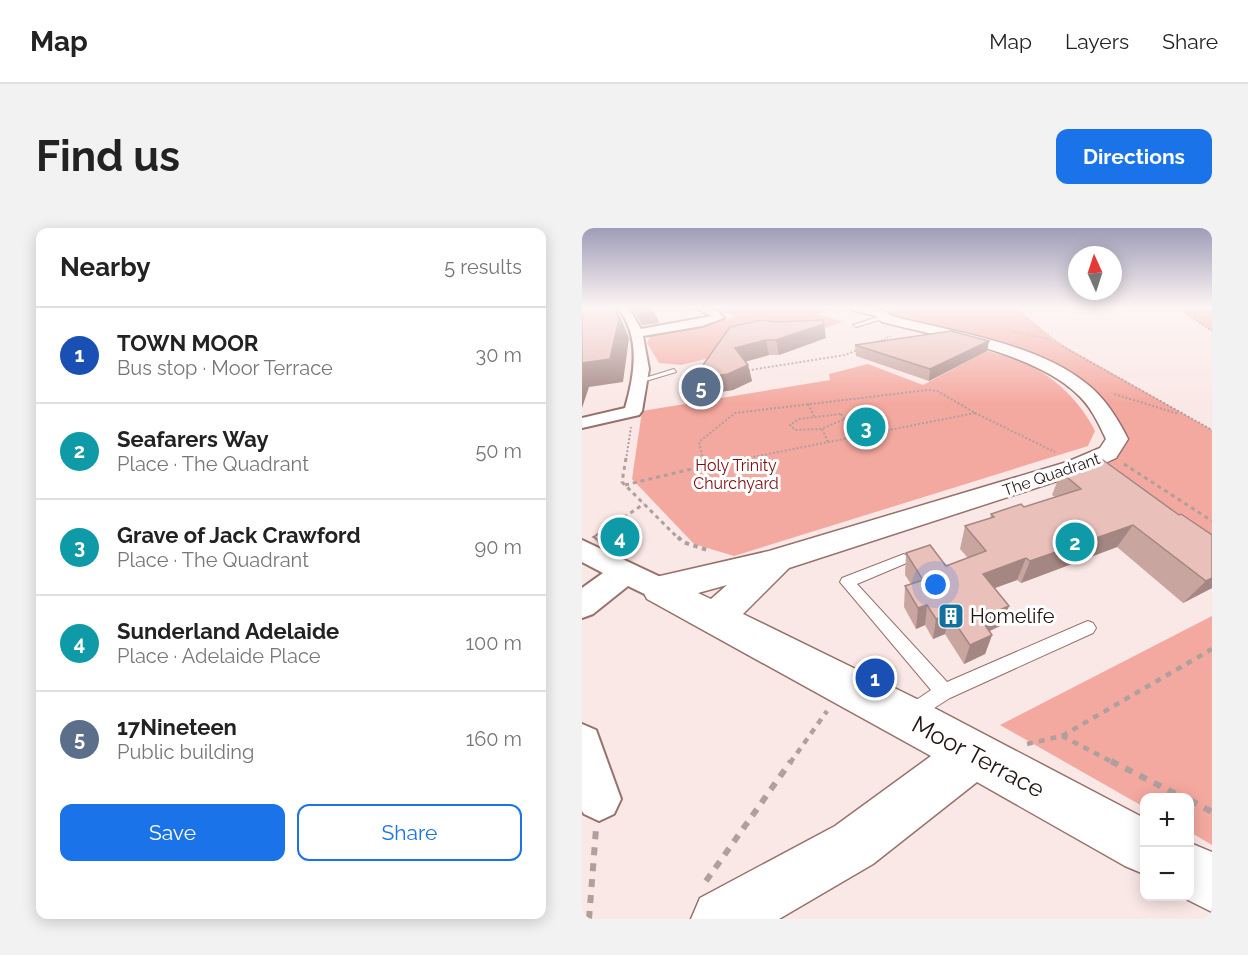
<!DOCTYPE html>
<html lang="en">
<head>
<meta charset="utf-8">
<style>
	:root { --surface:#fff; --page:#f2f2f2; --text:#222; --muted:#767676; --line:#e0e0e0; --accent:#1a73e8 }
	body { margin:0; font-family:Raleway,sans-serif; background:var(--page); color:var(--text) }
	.controls { position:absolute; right:18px; bottom:18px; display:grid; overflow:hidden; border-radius:12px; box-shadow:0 3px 15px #0003 }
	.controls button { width:54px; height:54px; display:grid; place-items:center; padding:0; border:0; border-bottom:2px solid var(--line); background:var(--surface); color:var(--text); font:30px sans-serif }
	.compass { position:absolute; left:486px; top:18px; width:54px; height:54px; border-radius:50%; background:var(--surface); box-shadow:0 3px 15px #0003; rotate:357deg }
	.you { position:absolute; left:354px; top:357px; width:21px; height:21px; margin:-15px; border:4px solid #fff; border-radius:50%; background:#1a73e8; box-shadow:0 0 0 9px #1a73e833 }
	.badge { display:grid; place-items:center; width:39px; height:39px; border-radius:50%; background:var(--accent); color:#fff; font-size:20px; font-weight:700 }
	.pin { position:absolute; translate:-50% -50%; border:3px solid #fff; box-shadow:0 2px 6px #0006 }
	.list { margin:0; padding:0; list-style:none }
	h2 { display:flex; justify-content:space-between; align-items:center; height:78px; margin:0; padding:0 24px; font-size:26px }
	h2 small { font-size:20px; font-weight:400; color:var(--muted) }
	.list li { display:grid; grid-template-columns:39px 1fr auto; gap:18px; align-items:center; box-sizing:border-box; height:96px; padding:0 24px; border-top:2px solid var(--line) }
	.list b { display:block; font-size:22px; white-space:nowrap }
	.list p { margin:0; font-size:20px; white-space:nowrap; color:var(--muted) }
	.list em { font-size:20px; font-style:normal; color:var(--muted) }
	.actions { display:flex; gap:12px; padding:18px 24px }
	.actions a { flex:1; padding:14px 0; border:2px solid var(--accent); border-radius:12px; text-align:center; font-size:21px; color:var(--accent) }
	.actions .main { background:var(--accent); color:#fff }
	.map { position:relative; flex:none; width:630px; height:691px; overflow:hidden; border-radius:12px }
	header { display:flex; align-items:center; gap:36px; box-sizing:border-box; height:84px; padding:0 30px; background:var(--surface); border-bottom:2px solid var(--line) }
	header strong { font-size:28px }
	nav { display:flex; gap:33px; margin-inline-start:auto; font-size:21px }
	.intro { display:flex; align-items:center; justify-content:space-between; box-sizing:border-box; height:144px; padding:0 36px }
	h1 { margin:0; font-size:42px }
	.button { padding:15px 27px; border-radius:12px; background:var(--accent); color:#fff; font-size:21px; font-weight:700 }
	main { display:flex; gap:36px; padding:0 36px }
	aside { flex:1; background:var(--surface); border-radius:12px; box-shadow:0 3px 15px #0003 }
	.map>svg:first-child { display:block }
	.green { fill:#f4a9a0 }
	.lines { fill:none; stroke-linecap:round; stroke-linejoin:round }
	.service-casing { stroke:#97716c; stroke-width:2 }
	.minor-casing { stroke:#97716c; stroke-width:4 }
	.tertiary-casing { stroke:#97716c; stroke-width:3 }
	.path-far5 { stroke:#af9f9d; stroke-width:1.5; stroke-dasharray:1.5 1.5; stroke-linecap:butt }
	.path-far4 { stroke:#af9f9d; stroke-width:2; stroke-dasharray:2 2; stroke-linecap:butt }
	.path-far3 { stroke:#af9f9d; stroke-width:3; stroke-dasharray:4 4; stroke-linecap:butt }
	.path-far2 { stroke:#af9f9d; stroke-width:4; stroke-dasharray:4.5 4.5; stroke-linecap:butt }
	.path-far1 { stroke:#af9f9d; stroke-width:4.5; stroke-dasharray:6 6; stroke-linecap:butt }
	.path { stroke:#af9f9d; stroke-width:6; stroke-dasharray:8 8; stroke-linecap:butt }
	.service { fill:#fff; fill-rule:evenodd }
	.minor { fill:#fff; fill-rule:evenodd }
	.tertiary { fill:#fff; fill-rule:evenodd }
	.rail { stroke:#837472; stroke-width:1.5; stroke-dasharray:1.5 2; stroke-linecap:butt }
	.wall { fill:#c9a5a0 }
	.shaded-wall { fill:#a48682 }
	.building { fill:#eac0ba; stroke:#a48682; stroke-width:1.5 }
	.labels { text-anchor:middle; stroke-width:6; stroke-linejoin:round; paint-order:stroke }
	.far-park-label { font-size:16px; fill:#7b0c0e; stroke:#fff }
	.far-street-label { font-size:16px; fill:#231513; stroke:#fff }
	.poi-label { font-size:20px; fill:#231513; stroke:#fff; text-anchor:start }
	.near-street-label { font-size:24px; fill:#231513; stroke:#fff }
</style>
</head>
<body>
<header>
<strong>Map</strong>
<nav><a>Map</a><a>Layers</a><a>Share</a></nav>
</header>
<div class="intro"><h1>Find us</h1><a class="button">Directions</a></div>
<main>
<aside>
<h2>Nearby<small>5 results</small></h2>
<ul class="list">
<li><span class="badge" style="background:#1a4fb4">1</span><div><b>TOWN MOOR</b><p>Bus stop · Moor Terrace</p></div><em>30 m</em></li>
<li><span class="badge" style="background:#0f9aa8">2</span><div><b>Seafarers Way</b><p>Place · The Quadrant</p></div><em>50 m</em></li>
<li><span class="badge" style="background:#0f9aa8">3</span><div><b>Grave of Jack Crawford</b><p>Place · The Quadrant</p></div><em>90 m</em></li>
<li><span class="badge" style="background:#0f9aa8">4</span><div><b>Sunderland Adelaide</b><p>Place · Adelaide Place</p></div><em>100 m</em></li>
<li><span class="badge" style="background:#5c6f8a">5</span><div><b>17Nineteen</b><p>Public building</p></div><em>160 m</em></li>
</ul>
<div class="actions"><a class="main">Save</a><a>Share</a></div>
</aside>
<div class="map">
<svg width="630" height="691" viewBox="0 0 630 691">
	<rect width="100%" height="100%" fill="#fae8e6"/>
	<g class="green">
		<path d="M130 79H248L253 80 235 86 261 94 221 107 99 137 77 135 65 115 69 106 138 94 154 88Z"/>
		<path d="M320 79H434L470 111 630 202V315L510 233 535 210 508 170 462 138 305 91 298 85Z"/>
		<path d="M594 79H630V103Z"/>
		<path d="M405 123C417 127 430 129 441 134 471 147 499 174 513 203L506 218 152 328 112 316 50 251 60 183 248 152 247 146 286 136 341 157Z"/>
		<path d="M630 388V617L608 604V570H562V579L418 497Z"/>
	</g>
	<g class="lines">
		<g class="service-casing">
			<g id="service">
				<path d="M302 87 304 90 274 99 271 97Z"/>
				<path d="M92 141 94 144 57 155 53 153Z"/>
				<path d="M322 326 329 331 327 334 275 356 365 454 501 395 506 393 511 395 514 400 511 405 368 470 330 494 324 491 321 485 324 479 349 462 258 354 260 350Z"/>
			</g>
		</g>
		<g class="minor-casing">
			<g id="minor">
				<path d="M35 79H46L59 101 130 88 112 79C125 79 134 79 142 90L120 98 61 108 67 141 60 183 57 187 0 200V190L43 180C53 147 59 107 35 79Z"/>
				<path d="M0 312 87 353 92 361 87 369 77 373 46 358 11 386 0 390V360L21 345 0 334Z"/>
				<path d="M0 496 14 502 39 571 32 586 17 593 2 586 0 583Z"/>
			</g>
		</g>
		<g class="tertiary-casing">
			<g id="tertiary">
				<path d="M267 79C282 78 297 78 310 88 371 104 455 115 505 156 523 170 536 191 546 211L534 230 503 244 207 340 161 386 339 473 562 590V646L543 638 395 554 291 636 197 691H109L118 670 253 598 349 528 65 371 60 361 65 351 187 323 485 234 518 220 524 211C516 194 508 177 494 165 450 124 358 109 300 94L294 88 269 82ZM145 357 129 371 116 365Z"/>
				<path d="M608 615 630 624V684L598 668H608Z"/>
			</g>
		</g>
		<g class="path-far5">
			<path d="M430 79 482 119"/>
			<path d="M343 84 352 79"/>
			<path d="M432 104 469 111"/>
			<path d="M291 116 309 108"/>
		</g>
		<g class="path-far4">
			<path d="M480 118 630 202"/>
			<path d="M162 143 263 127 278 121"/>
			<path d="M532 166 597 186"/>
			<path d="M226 176 232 188"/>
			<path d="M393 185 473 224"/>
			<path d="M259 186 263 191 239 201 213 202 208 197 217 191Z"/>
			<path d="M240 201 246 214"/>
			<path d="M44 232 49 199"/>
			<path d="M121 232 117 214 153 185 346 162 355 163 393 185 156 232"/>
		</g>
		<g class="path-far3">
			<path d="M44 230 40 254 97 311"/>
			<path d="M120 230 122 238"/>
			<path d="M542 236 630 293"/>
			<path d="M122 238 164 230"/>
			<path d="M43 257 122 238"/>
			<path d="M15 307 62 276"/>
		</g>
		<path class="path-far2" d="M96 309 101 314 128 323"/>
		<g class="path-far1">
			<path d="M480 508 532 535"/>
			<path d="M445 516 480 508 630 421"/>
			<path d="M208 535 245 483"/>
		</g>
		<g class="path">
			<path d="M529 533 602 570"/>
			<path d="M608 572 630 584"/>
			<path d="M124 653 209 533"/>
			<path d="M7 691 14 601"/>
		</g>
		<use href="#service" class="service"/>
		<use href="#minor" class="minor"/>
		<use href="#tertiary" class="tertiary"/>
		<path class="rail" d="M594 79 630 103"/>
	</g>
	<g class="wall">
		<path d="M48 79H70L77 95 60 97Z"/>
		<path d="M194 94 244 110 197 127H187L163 134 166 137 170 153 151 162 118 167 111 151Z"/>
		<path d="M407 113 405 123 347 153 274 128 273 117Z"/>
		<path d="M521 232 630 360 601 375 535 319 439 355 435 352 412 360 427 378 418 398 408 403 410 407 403 426 382 436 363 406 351 411 343 397 334 401 322 379 323 358 329 356 323 347 324 325 364 338 386 330 378 321 383 298 408 291 409 286 442 279 473 269 470 267 479 244Z"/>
		<path d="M11 309 51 316 36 326 17 316Z"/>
	</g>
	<g class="shaded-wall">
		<path d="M32 79H34L47 110 41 154 7 159 0 180V135Z"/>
		<path d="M51 79H70L77 95 60 97Z"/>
		<path d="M242 96 244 110 197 127 194 112Z"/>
		<path d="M184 112 187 127 158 135 153 120Z"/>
		<path d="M407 113 405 123 347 153 348 141Z"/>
		<path d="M166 137 170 153 151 162 118 167 111 151Z"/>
		<path d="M36 295 51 316 36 326 31 320Z"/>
		<path d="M551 297 535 319 439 355 448 333Z"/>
		<path d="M444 330 435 352 394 367 401 346Z"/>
		<path d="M630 350V360L601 375 624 353Z"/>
		<path d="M345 377 343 397 334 401 336 380Z"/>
		<path d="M427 378 418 398 392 410 398 390Z"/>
		<path d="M367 386 363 406 351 411 354 391Z"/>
		<path d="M410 407 403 426 382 436 388 417Z"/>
	</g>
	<g class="building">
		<path d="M0 79H32L37 91 28 131 0 135Z"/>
		<path d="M179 92 194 94 241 92 242 96 194 112H184L153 120 166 137 146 146 111 151 148 99Z"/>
		<path d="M369 103 407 113 348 141 273 117Z"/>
		<path d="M521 232 597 287 599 286 630 307V350L624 353 551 297 448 333 444 330 401 346 427 378 398 390 410 407 388 417 367 386 354 391 345 377 336 380 323 358 341 352 324 325 348 317 364 338 404 323 383 298 412 289 409 286 439 276 442 279 499 261 479 244Z"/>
		<path d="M36 295 46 309 31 320 11 309Z"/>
	</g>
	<linearGradient id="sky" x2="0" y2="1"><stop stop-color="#9f9cb7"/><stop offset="0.45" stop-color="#fdf5f4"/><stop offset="1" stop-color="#fdf5f4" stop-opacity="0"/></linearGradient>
	<rect width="630" height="176" fill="url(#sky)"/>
	<defs>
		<g id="building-square" transform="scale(1.35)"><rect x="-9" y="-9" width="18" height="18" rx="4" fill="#11709e" stroke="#fff"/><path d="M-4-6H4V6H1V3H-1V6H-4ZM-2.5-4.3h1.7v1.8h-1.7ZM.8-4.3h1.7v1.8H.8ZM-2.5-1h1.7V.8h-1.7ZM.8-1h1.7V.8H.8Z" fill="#fff"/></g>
	</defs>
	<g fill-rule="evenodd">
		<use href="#building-square" x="369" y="388"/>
	</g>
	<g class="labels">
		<g class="far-park-label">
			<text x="154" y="243">Holy Trinity<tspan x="154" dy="18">Churchyard</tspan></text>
		</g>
		<g class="far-street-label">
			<text transform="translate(469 246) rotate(-19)" y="6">The Quadrant</text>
		</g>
		<g class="poi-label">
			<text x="388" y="395">Homelife</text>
		</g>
		<g class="near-street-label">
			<text transform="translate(396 529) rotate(28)" y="8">Moor Terrace</text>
		</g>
	</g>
</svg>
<div class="controls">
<button>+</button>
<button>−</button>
</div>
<svg class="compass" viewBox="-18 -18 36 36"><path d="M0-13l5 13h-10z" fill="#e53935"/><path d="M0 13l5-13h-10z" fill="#767676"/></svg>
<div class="you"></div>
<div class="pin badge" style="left:293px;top:450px;background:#1a4fb4">1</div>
<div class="pin badge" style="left:493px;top:314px;background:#0f9aa8">2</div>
<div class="pin badge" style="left:284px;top:199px;background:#0f9aa8">3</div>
<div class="pin badge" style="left:38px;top:309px;background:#0f9aa8">4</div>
<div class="pin badge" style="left:119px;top:159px;background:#5c6f8a">5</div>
</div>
</main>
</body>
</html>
